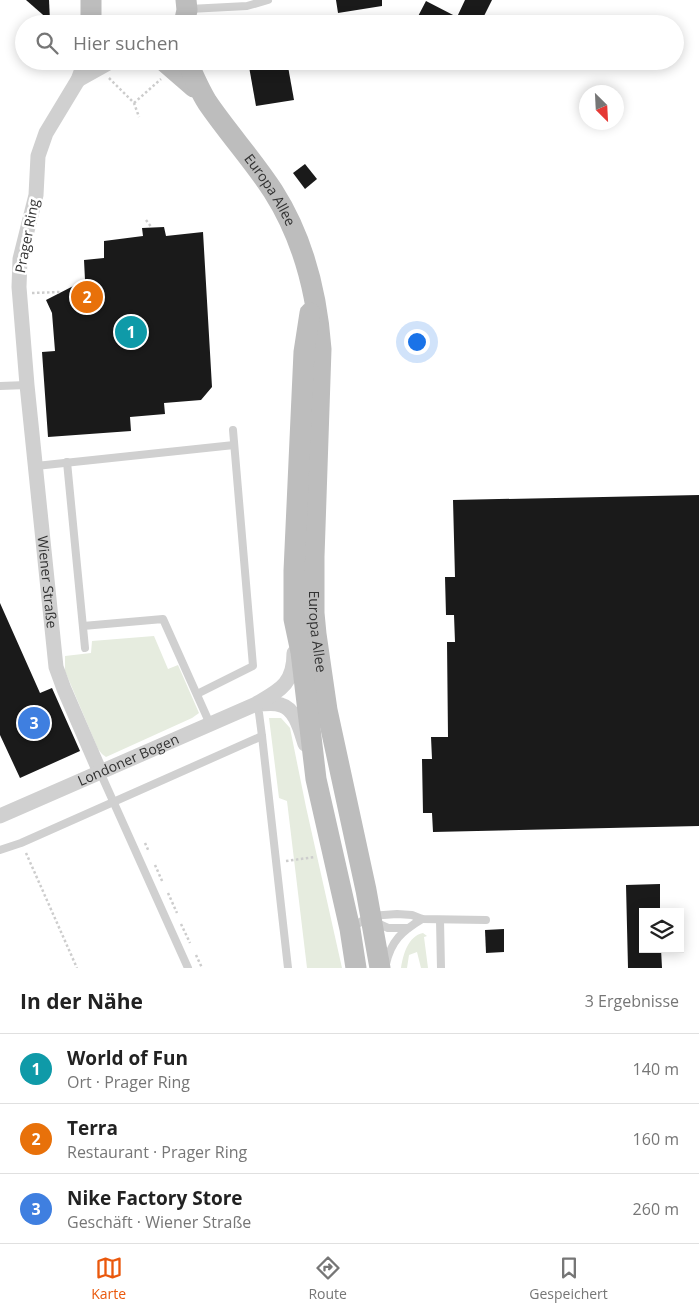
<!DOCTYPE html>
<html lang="de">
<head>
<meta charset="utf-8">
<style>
	:root { --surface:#fff; --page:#f6f6f6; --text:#222; --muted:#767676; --line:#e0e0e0; --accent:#ea580c }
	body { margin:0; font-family:"Open Sans",sans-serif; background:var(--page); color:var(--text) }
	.controls { position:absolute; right:15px; bottom:15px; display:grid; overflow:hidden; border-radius:0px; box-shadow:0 2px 12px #0003 }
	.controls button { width:45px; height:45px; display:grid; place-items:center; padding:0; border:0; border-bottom:1px solid var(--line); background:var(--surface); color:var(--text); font:25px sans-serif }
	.compass { position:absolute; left:579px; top:85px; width:45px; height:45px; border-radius:50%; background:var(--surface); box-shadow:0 2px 12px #0003; rotate:156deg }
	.you { position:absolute; left:416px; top:341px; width:18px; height:18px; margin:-12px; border:4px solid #fff; border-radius:50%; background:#1a73e8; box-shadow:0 0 0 8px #1a73e833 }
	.badge { display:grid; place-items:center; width:32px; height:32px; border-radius:50%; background:var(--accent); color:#fff; font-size:16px; font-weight:700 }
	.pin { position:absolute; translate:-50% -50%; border:2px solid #fff; box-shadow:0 1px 5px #0006 }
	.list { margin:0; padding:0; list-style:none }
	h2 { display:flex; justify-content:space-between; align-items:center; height:65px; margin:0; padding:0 20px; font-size:21px }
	h2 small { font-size:16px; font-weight:400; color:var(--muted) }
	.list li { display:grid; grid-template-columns:32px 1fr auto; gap:15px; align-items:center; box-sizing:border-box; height:70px; padding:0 20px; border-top:1px solid var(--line) }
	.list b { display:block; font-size:19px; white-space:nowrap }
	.list p { margin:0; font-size:16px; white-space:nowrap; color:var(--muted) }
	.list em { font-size:16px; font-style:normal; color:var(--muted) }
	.icon { flex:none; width:28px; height:28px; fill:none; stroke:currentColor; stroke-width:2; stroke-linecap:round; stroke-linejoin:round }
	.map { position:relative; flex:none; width:699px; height:968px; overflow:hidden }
	.search { position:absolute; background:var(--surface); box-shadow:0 2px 12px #0003; left:15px; right:15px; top:15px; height:55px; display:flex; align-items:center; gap:12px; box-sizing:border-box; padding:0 18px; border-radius:28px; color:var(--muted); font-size:19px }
	.sheet { height:275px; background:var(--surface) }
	nav { display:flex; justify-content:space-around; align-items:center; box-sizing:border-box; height:70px; border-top:1px solid var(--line); background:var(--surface); font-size:14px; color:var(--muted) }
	nav a { display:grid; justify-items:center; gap:2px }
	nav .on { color:var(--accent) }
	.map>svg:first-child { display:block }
	.green { fill:#e6ecdf }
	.building { fill:#1a1a1a }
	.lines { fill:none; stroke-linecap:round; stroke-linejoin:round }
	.path { stroke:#cdcdcd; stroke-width:2.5; stroke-dasharray:2.5 2.5; stroke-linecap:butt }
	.service { stroke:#d0d0d0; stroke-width:8 }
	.minor { stroke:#d0d0d0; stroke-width:15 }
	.secondary { stroke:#bdbdbd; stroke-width:21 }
	.labels { text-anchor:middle; stroke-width:5; stroke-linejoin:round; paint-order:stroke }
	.street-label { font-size:14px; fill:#333; stroke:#fff }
</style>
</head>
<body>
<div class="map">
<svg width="699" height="968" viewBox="0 0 699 968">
	<rect width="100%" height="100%" fill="#fff"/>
	<g class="green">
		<path d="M154 636 168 669 178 665 199 713 192 718 106 757 102 754 98 749 65 671V656L91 653 92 641Z"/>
		<path d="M269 718H281L290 728 306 807 342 968H307L287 801 279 798Z"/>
		<path d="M423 933 427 936 424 937 428 968H421L417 952 409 955 407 968H401C403 955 408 936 423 933Z"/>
	</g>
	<g class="building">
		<path d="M26 0H49L50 21Z"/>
		<path d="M336 0H382V6L338 13Z"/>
		<path d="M465 0H492L480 24H414L426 1 457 17Z"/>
		<path d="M248 61H287L294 100 256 106Z"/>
		<path d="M305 164 317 179 305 189 293 173Z"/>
		<path d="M164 227 166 236 203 232 212 387 201 400 164 403 165 414 130 417 131 431 48 437 42 352 55 351 52 313 46 300 85 280 84 260 104 258V241L143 236 142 228Z"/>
		<path d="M699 495V826L433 832 432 813H423L422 759H432L431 737H448L447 642H455L454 615H446L445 577H455L453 500Z"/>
		<path d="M0 603 40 693 52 688 80 751 20 778 0 735Z"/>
		<path d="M660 884V912H643V949H661L662 968H628L626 885Z"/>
		<path d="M504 929V952L486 953 485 930Z"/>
	</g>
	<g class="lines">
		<g class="path">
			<path d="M210 24 213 17"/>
			<path d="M109 78 134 103 139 117"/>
			<path d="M134 103 161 79"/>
			<path d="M146 220 152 228"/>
			<path d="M32 293 60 292"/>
			<path d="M145 843 149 852"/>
			<path d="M26 853 77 968"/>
			<path d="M286 861 315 857"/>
			<path d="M155 865 163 883"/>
			<path d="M168 893 177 913"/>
			<path d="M181 924 190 943"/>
			<path d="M196 955 202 968"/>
		</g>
		<g class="service">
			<path d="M189 9 247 6 268 0"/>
			<path d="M0 386 27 385"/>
			<path d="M67 462 85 648"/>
			<path d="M36 466 234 445"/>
			<path d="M83 626 163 619 210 724"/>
			<path d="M197 694 253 666 233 430"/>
			<path d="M256 704 259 713 262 736 288 968"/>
			<path d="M100 772 188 968"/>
			<path d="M0 850 21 843 262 736"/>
			<path d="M440 920 441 968"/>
			<path d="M375 922 388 928H408"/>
			<path d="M351 928 370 916 397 914 412 915 422 919 486 920"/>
			<path d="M386 964C391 941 402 931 422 919"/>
		</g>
		<g class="minor">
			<path id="s1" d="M85 61 78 80 46 133 38 156 36 195 20 259 19 287 27 385 56 667 64 689 100 772"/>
			<path d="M78 80 112 61"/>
			<path d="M257 704C265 704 274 702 281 705 296 709 301 732 305 744"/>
			<path id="s2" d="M0 816 256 704C280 690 294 684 294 653"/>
		</g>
		<g class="secondary">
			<path d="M91 0V17L93 24"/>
			<path d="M184 24 187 10 186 0"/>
			<path d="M164 61 194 87"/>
			<path id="s3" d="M187 61C193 75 199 89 207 102 228 133 253 160 273 191 303 238 317 294 321 349L314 557V613L316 634 327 710 366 890 380 968"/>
			<path d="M310 313 304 352 294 571V619L301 652 316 779 350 929 356 968"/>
		</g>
	</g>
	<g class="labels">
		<g class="street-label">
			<text dy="5" stroke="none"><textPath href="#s3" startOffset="154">Europa Allee</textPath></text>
			<text transform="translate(27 236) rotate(-79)" y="5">Prager Ring</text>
			<text dy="5" stroke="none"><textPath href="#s1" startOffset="536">Wiener Straße</textPath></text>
			<text dy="5" stroke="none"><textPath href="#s3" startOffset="606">Europa Allee</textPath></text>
			<text dy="5" stroke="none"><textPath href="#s2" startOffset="140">Londoner Bogen</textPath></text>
		</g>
	</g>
</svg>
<div class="controls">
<button><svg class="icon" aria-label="layers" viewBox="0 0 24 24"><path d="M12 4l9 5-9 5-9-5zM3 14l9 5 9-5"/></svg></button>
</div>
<svg class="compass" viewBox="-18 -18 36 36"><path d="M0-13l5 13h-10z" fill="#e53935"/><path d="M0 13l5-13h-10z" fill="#767676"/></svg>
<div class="you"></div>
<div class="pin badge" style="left:131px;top:332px;background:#0f9aa8">1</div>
<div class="pin badge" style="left:87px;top:297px;background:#e8710a">2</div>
<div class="pin badge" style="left:34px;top:723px;background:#3f7fe0">3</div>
<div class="search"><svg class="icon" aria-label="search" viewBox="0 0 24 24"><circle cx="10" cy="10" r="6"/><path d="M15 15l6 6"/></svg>Hier suchen</div>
</div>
<section class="sheet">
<h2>In der Nähe<small>3 Ergebnisse</small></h2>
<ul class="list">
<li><span class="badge" style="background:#0f9aa8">1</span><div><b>World of Fun</b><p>Ort · Prager Ring</p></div><em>140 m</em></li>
<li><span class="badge" style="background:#e8710a">2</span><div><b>Terra</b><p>Restaurant · Prager Ring</p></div><em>160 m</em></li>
<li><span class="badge" style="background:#3f7fe0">3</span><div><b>Nike Factory Store</b><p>Geschäft · Wiener Straße</p></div><em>260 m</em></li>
</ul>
</section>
<nav>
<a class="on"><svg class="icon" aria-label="map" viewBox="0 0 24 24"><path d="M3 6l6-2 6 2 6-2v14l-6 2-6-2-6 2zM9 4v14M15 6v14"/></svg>Karte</a>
<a><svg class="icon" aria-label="directions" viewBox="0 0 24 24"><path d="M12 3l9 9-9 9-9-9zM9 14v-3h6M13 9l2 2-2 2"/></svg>Route</a>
<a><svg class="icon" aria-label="saved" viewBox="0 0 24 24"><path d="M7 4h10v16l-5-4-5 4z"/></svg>Gespeichert</a>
</nav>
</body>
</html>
